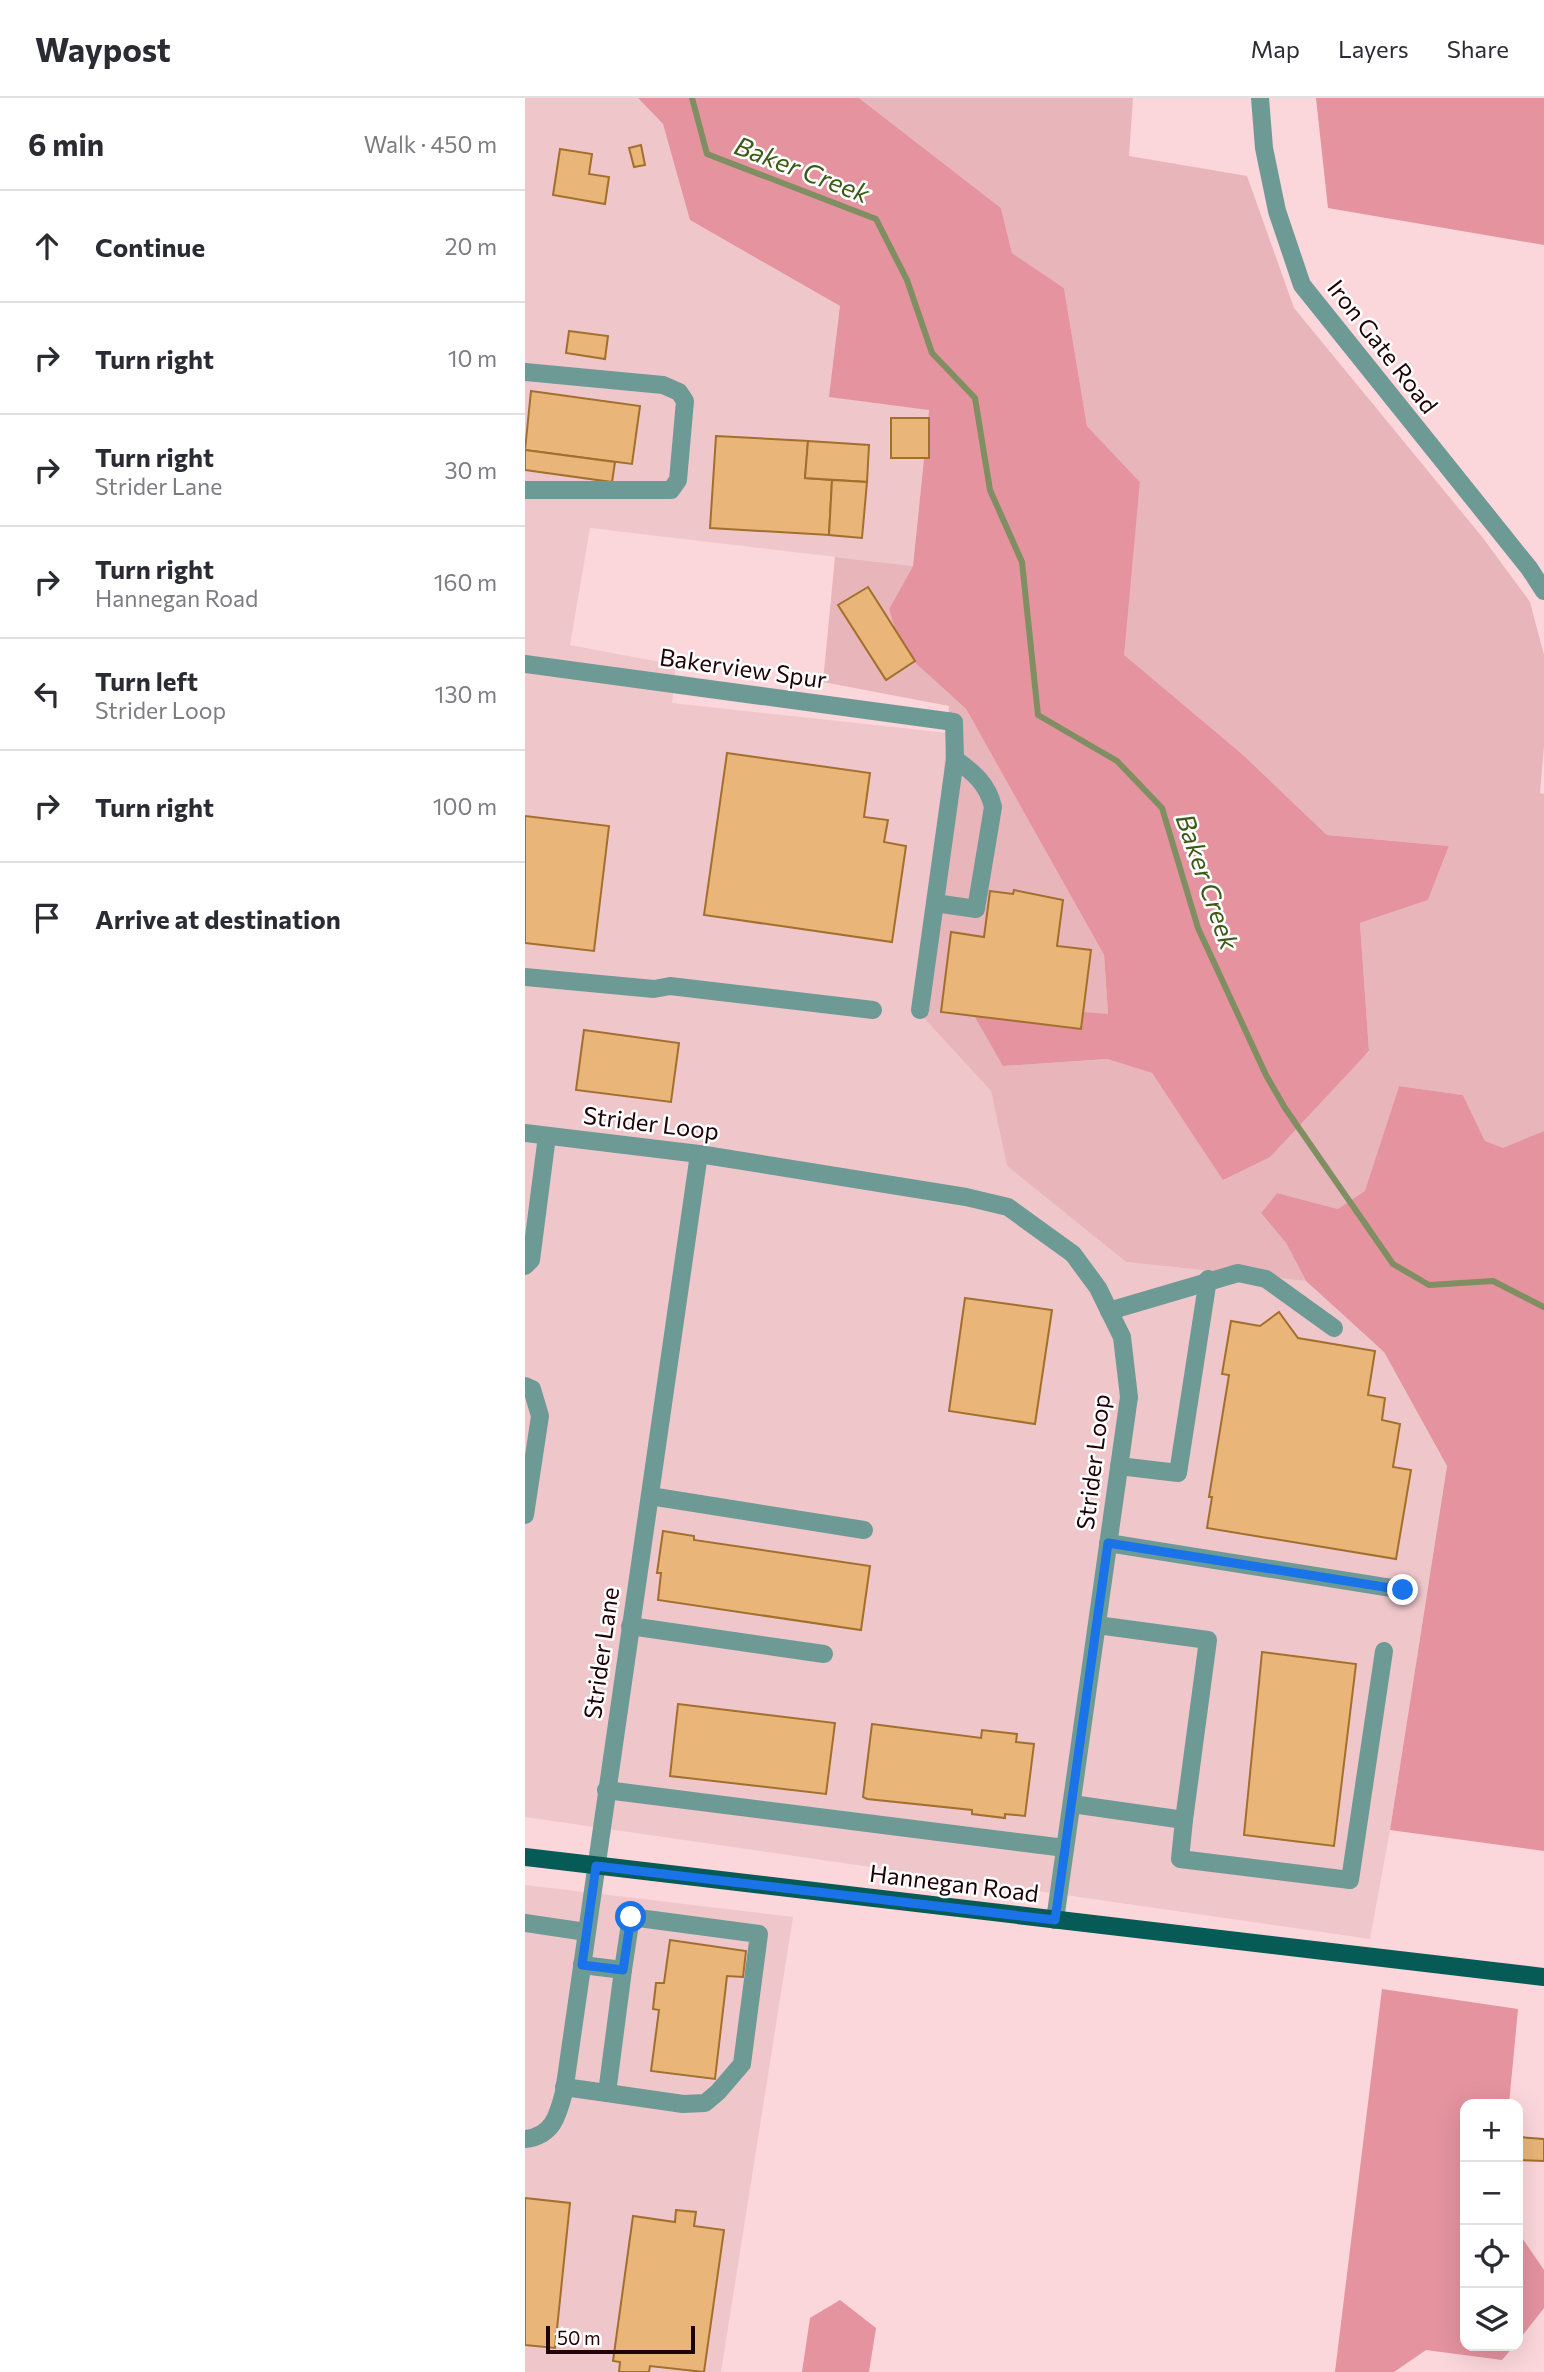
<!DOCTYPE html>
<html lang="en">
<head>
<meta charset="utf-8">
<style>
	:root { --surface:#fff; --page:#f7f7f7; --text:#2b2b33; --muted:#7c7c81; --line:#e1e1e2 }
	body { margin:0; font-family:Commissioner,sans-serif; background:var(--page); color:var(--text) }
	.controls { position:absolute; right:21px; bottom:21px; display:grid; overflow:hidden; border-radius:14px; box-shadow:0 7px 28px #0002 }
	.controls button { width:63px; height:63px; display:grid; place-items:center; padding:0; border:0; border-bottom:2px solid var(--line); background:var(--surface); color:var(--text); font:35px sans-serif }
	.scale { position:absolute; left:21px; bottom:18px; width:149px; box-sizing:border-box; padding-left:7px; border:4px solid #1e0208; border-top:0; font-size:19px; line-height:24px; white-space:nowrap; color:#1e0208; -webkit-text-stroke:5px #fff; paint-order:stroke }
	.stop { position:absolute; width:21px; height:21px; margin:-16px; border:5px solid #1a73e8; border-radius:50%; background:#fff }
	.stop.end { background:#1a73e8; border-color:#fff; box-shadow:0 2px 7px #0008 }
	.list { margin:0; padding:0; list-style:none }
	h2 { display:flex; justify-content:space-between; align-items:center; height:91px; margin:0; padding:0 28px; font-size:30px }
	h2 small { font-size:23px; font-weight:400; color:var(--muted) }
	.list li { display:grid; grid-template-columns:46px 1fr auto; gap:21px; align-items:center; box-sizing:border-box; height:112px; padding:0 28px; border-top:2px solid var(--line) }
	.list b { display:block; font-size:26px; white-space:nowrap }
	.list p { margin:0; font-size:23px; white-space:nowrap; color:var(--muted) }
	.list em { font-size:23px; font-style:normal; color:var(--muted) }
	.icon { flex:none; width:38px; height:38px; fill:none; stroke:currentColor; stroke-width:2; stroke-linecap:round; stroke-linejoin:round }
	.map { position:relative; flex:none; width:1019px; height:2274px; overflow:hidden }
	header { display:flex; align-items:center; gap:42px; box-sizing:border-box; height:98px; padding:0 35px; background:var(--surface); border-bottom:2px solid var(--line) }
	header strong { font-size:33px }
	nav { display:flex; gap:38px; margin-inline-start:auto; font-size:24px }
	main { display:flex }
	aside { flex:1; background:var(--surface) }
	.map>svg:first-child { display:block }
	.built { fill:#efc7cb }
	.green { fill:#e8b5bb }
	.forest { fill:#e4939f }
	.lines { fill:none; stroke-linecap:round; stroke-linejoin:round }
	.stream { stroke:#7f8f61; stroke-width:6 }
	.building { fill:#e9b578; stroke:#a36f2c; stroke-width:2 }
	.minor { stroke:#6e9a96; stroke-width:18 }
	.major { stroke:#065b57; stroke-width:18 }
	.route { stroke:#1a73e8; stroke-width:9 }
	.labels { text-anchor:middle; stroke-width:5; stroke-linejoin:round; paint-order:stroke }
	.street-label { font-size:24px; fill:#1e0208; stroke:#fff }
	.water-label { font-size:26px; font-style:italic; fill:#3c5a13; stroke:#fff }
</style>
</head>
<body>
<header>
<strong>Waypost</strong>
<nav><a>Map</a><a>Layers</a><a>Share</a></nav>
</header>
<main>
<aside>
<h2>6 min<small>Walk · 450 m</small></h2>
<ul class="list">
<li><svg class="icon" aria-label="ahead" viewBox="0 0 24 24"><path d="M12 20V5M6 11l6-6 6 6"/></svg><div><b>Continue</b></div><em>20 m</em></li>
<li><svg class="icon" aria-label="right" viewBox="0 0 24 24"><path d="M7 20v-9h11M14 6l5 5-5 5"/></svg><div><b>Turn right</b></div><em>10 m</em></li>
<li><svg class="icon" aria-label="right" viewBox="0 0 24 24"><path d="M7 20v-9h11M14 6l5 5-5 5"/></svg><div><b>Turn right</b><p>Strider Lane</p></div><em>30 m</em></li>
<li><svg class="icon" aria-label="right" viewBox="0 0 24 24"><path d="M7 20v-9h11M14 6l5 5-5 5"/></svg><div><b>Turn right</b><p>Hannegan Road</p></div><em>160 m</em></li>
<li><svg class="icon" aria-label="left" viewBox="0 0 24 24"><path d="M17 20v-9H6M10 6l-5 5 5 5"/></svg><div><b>Turn left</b><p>Strider Loop</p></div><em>130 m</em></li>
<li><svg class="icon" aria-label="right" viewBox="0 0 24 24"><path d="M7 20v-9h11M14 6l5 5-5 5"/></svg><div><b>Turn right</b></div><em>100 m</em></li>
<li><svg class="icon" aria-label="arrive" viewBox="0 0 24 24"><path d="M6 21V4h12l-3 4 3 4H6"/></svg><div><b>Arrive at destination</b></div></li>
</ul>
</aside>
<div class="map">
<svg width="1019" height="2274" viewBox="0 0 1019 2274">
	<rect width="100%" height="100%" fill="#fbd6da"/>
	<g class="built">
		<path d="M0 0H113L138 26 166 122 315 208 404 311 388 468 65 430 45 547 151 567 147 605 423 635 399 919 466 993 482 1068 601 1164 781 1183 859 1254 922 1368 865 1732 845 1841 0 1719Z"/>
		<path d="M0 1787 268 1819 196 2274H0Z"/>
	</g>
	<path class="green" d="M334 0H608L604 58 722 78 769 210 958 440 1005 504 1019 557V648L1015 695 1019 696V1033L978 1051 960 1043 938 997 874 988 840 1094 813 1111 752 1095 736 1115 761 1145 781 1183 601 1164 482 1068 466 993 399 920 424 608 298 584 310 459 388 468 364 511 376 552 441 611 579 857 583 916 478 968 582 961 627 975 699 1082 844 954 835 825 903 802 924 748 802 737 717 656 598 557 615 384 562 328 539 190 487 155 476 110Z"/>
	<g class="forest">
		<path d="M113 0H334L476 110 487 155 539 190 562 328 615 384 599 557 717 656 802 737 924 748 903 802 835 825 844 953 745 1059 698 1082 627 975 582 961 478 968 442 905 583 916 579 857 441 611 376 552 364 511 388 468 404 312 304 299 315 208 165 122 138 26Z"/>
		<path d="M791 0H1019V147L803 110Z"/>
		<path d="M874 988 938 997 960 1043 978 1050 1019 1033V1753L865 1732 922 1368 859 1254 781 1183 761 1145 736 1115 752 1095 813 1111 840 1093Z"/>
		<path d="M857 1891 993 1911 984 2006H940V2248H989L977 2262 901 2252 869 2274H810Z"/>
		<path d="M993 2134 1019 2172V2210L993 2243Z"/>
		<path d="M315 2202 351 2230 344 2274H277L285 2220Z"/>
	</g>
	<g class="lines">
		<path class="stream" d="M167 0 182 56 351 121 382 182 407 255 450 300 465 392 497 464 513 617 592 663 637 710 673 830 741 977 760 1010 868 1166 904 1187 968 1183 1019 1209"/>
	</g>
	<g class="building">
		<path d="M116 47 120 67 109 69 104 50Z"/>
		<path d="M35 51 67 56 64 76 84 79 80 106 28 97Z"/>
		<path d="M44 233 83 238 80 261 41 255Z"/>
		<path d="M6 293 115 308 107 366 0 352Z"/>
		<rect x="366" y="320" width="38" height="40"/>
		<path d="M191 338 283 343 280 380 307 382 304 437 185 430Z"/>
		<path d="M283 343 344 347 342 384 280 380Z"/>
		<path d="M0 352 90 364 87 384 0 372Z"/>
		<path d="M307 382 342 384 337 440 304 437Z"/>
		<path d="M343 489 390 563 361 582 313 507Z"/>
		<path d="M202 655 345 675 339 719 363 722 359 744 381 748 367 844 179 817Z"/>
		<path d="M0 718 84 728 69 853 0 845Z"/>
		<path d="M489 792 538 802 532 848 566 852 556 931 416 914 426 834 459 839 465 793 488 796Z"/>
		<path d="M59 932 154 945 146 1004 51 992Z"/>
		<path d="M440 1200 527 1212 510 1326 424 1313Z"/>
		<path d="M754 1214 773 1240 850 1253 843 1297 860 1300 857 1322 875 1326 868 1369 886 1372 871 1461 682 1430 687 1399H684L704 1277 697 1276 706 1223 735 1228Z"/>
		<path d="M138 1433 169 1438V1442L345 1468 336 1532 133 1502 136 1475H132Z"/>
		<path d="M737 1554 831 1566 809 1748 719 1737Z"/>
		<path d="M153 1606 310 1625 301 1696 145 1678Z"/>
		<path d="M347 1626 456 1640 457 1632 492 1636 491 1644 509 1646 500 1718 480 1716V1720L447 1716V1712L342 1701 338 1699Z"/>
		<path d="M145 1842 221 1853 218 1879 202 1878 190 1981 126 1973 134 1912 128 1911 131 1885H139Z"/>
		<path d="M993 2039 1019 2041V2063L993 2062Z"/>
		<path d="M0 2100 45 2105 30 2250 0 2247Z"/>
		<path d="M151 2112 171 2114 169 2128 199 2132 179 2274 125 2268 124 2274H94L95 2264 88 2263 108 2118 150 2124Z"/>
	</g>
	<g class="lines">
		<g class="minor">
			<path d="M735 0 739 50 752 113 777 187 1004 470 1019 493"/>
			<path d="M0 274 138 287 154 294 160 303 153 382 146 392H0"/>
			<path d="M0 566 429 624 430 661 395 912"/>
			<path d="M410 805 451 811 468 709C463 686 448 674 430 661"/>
			<path d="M0 879 129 891 145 888 348 912"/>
			<path d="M0 1035 174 1056 441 1099 483 1109 548 1156 573 1190 597 1239 604 1299 530 1822"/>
			<path d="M0 1168 6 1162 22 1038"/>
			<path d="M584 1213 713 1175 741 1181 809 1230"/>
			<path d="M0 1288 7 1291 15 1318 0 1417"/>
			<path d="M594 1368 653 1375 683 1181"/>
			<path d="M125 1398 339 1432"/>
			<path d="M583 1445 879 1492"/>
			<path d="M105 1528 299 1556"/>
			<path d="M81 1692 540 1750"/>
			<path d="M547 1706 659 1722 683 1542 572 1527"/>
			<path d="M659 1722 655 1761 825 1782 859 1553"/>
			<path d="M0 1825 61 1834"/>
			<path d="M39 1989 82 1995 98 1872 57 1867"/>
			<path d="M82 1995 158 2006 180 2005 193 1994 217 1966 234 1836 106 1819 98 1872"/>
			<path d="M0 2041C28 2038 33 2017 39 1994L174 1056"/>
		</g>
		<path class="major" d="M0 1759 1019 1879"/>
	</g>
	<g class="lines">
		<path class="route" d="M106 1819 98 1872 57 1867 71 1768 530 1822 583 1445 878 1492"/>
	</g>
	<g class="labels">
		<g class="street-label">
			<text transform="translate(857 249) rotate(52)" y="8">Iron Gate Road</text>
			<text transform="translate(218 571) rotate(8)" y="8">Bakerview Spur</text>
			<text transform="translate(126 1026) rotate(7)" y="8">Strider Loop</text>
			<text transform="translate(569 1364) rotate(-83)" y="8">Strider Loop</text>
			<text transform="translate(77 1555) rotate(-82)" y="8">Strider Lane</text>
			<text transform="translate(429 1786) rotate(7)" y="8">Hannegan Road</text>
		</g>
		<g class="water-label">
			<text transform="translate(277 72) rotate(21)" y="9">Baker Creek</text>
			<text transform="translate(682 784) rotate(71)" y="9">Baker Creek</text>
		</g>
	</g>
</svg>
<div class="controls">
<button>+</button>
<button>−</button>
<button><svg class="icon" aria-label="locate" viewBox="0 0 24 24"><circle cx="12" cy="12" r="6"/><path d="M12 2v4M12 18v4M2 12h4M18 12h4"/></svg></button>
<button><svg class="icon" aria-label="layers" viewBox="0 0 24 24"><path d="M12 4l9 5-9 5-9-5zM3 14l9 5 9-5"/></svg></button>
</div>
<div class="scale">50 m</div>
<div class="stop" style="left:106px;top:1819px"></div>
<div class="stop end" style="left:878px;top:1492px"></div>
</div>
</main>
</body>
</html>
